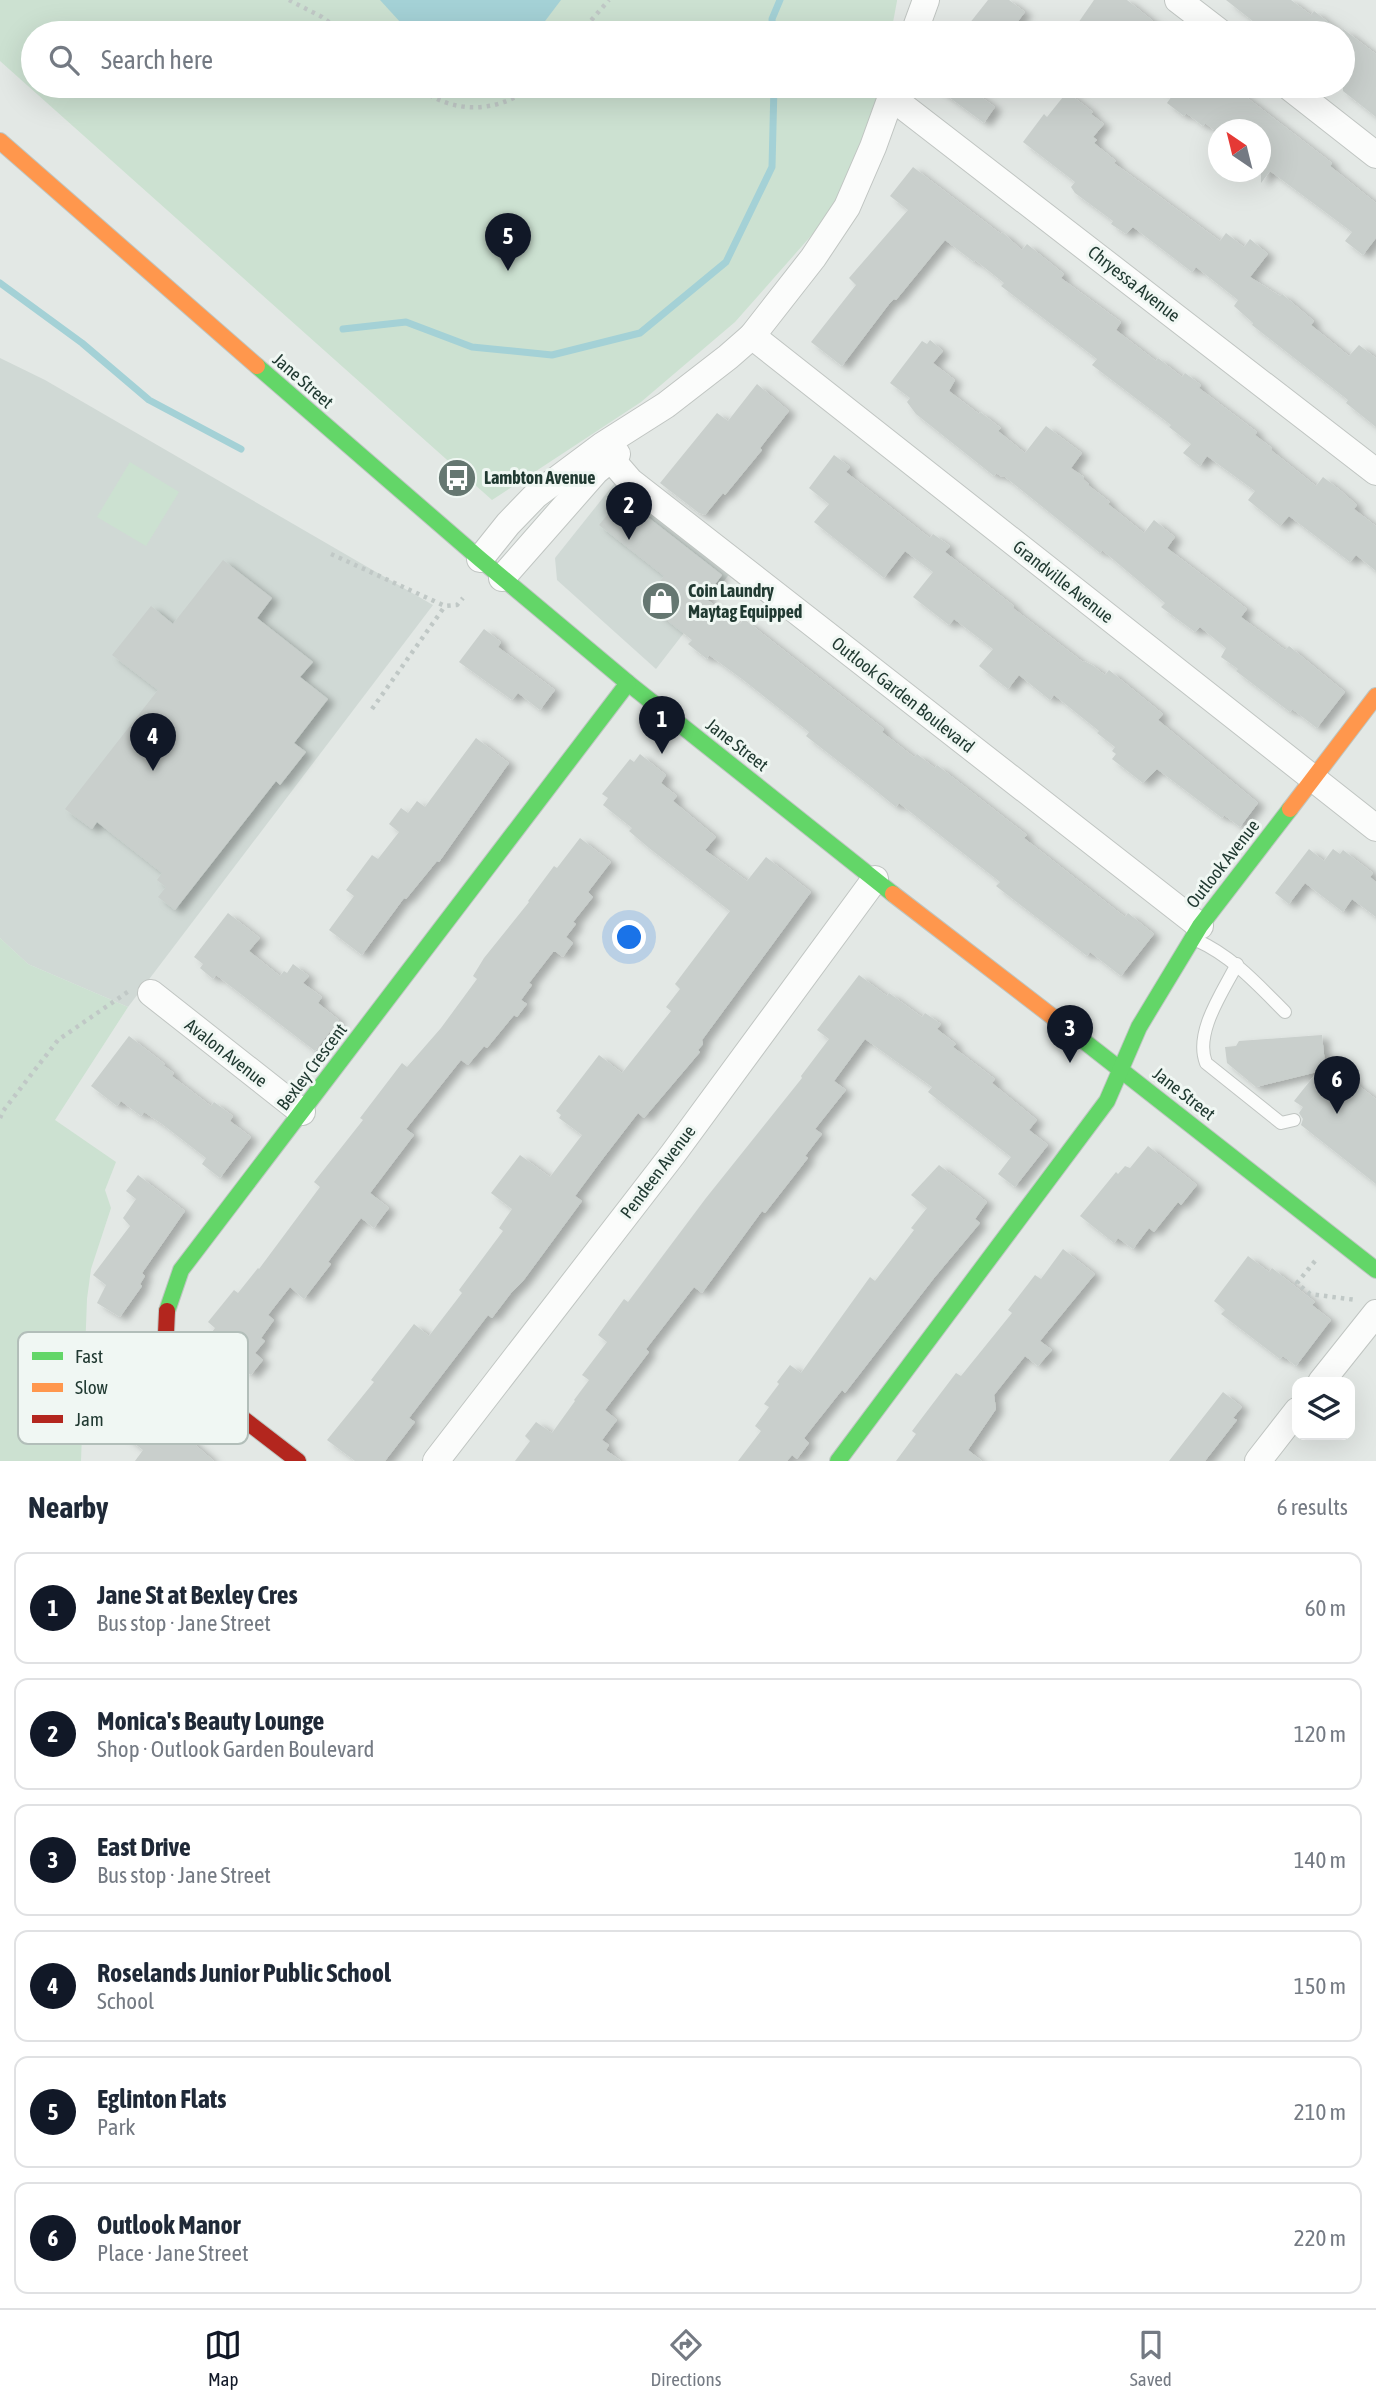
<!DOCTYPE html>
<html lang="en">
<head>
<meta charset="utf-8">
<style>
	:root { --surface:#fff; --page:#f2f2f3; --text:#1f2937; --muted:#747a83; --line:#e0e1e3; --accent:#111827 }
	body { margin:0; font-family:"Asap Condensed",sans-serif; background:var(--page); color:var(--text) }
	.controls { position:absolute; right:21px; bottom:21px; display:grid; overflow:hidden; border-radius:14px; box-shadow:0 7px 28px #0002 }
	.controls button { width:63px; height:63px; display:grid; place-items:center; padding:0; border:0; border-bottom:2px solid var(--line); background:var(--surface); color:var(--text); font:35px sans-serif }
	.compass { position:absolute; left:1208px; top:119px; width:63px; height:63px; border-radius:50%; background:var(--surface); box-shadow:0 7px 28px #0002; rotate:325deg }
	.you { position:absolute; left:630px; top:938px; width:24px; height:24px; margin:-18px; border:5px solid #fff; border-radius:50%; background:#1a73e8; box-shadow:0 0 0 10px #1a73e833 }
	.badge { display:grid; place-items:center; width:46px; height:46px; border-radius:50%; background:var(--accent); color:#fff; font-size:23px; font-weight:700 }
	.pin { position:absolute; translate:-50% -58px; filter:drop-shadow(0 2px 4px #0008) }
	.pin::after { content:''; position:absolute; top:37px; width:24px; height:21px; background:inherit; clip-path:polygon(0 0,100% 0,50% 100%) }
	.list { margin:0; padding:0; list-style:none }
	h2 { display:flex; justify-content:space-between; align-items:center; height:91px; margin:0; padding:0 28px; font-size:30px }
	h2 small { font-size:23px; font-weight:400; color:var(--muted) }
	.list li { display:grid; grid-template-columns:46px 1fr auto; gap:21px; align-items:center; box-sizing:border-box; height:112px; margin:0 14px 14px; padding:0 14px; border:2px solid var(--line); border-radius:14px }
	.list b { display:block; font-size:26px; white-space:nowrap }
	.list p { margin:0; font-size:23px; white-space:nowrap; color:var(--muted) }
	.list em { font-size:23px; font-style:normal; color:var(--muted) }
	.icon { flex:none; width:38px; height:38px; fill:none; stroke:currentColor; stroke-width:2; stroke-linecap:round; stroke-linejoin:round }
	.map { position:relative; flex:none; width:1376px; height:1461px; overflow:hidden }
	.search { position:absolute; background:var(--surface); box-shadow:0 7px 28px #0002; left:21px; right:21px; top:21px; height:77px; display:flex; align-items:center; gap:18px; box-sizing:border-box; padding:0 24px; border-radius:38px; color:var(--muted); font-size:26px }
	.sheet { height:847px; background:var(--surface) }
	nav { display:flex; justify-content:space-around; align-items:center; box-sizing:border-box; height:98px; border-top:2px solid var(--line); background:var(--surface); font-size:19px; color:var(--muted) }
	nav a { display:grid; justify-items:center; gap:4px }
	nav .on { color:var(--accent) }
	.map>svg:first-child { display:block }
	.built { fill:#d0d9d5 }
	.green { fill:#cce1d1 }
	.water { fill:#a4d1d6 }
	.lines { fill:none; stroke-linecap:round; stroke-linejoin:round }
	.stream { stroke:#a4d1d6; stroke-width:7 }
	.building { fill:#c9cfcc; filter:url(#shadow) }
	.lane-casing { stroke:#c0c5c2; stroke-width:14 }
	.street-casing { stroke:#c0c5c2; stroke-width:28 }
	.fast-casing { stroke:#bec6c2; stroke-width:18 }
	.slow-casing { stroke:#bec6c2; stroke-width:18 }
	.jam-casing { stroke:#bec6c2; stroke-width:18 }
	.path { stroke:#c0c8c6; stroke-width:4.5; stroke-dasharray:3.5 5; stroke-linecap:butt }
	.lane { stroke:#fbfcfb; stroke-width:12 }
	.street { stroke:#fbfcfb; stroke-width:26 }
	.fast { stroke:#63d668; stroke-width:16 }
	.slow { stroke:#ff974d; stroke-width:16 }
	.jam { stroke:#b3261e; stroke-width:16 }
	.labels { text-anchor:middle; stroke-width:6; stroke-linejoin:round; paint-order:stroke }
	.street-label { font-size:18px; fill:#213a32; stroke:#f0f7f3 }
	.poi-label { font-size:18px; font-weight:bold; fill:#213a32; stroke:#f0f7f3; text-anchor:start }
	.key { fill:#f0f7f3; stroke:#b2beb9; stroke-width:2 }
	.key-label { font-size:19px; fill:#213a32 }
</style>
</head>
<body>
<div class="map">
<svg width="1376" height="1461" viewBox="0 0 1376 1461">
	<defs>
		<filter id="shadow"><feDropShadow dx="7" dy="4" stdDeviation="3.5" flood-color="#0004"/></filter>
	</defs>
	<rect width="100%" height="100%" fill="#e3e8e5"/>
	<g class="built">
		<path d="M0 358 45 380 433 605 128 1007 28 964 0 938Z"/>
		<path d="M618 479 734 568 656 669 557 580 555 558Z"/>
	</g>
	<g class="green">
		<path d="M0 0H897V1L891 33H33V86H880L870 133 825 220 735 322 641 402 492 500 0 61Z"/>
		<path d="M130 462 179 492 146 546 97 517Z"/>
		<path d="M0 938 28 964 128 1007 55 1120 116 1162 105 1190 111 1208 91 1269 87 1299 81 1461H0Z"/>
	</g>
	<path class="water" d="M380 0H561L536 33H414L401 23Z"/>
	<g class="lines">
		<g class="stream">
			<path d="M773 33 772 19 780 0"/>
			<path d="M0 283 82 343 149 400 241 449"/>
			<path d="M343 329 406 322 472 347 552 355 640 333 726 262 772 167 774 86"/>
		</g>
	</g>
	<g class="building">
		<path d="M988 0H1009L1025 12 1009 33H980L969 24Z"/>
		<path d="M1094 0H1127L1168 33H1085L1076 26Z"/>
		<path d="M1226 0H1291L1311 15 1314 11 1342 33H1268Z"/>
		<path d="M1343 29 1376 54V117L1343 91Z"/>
		<path d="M934 86H966L995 107 984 123Z"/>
		<path d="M1159 86H1232L1332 163 1330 166 1376 203V238L1363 255 1345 241 1352 232 1270 171 1261 183V130H1214L1205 123 1203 126 1186 113 1184 116 1167 103 1172 96Z"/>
		<path d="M1067 92 1093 112 1091 114 1104 124 1093 137 1097 140 1094 143 1116 161 1114 163 1220 241 1226 233 1244 247 1250 239 1268 254 1250 277 1280 296 1282 294 1314 321 1311 325 1349 356 1359 345 1376 358V427L1346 403 1348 400 1252 325 1253 323 1234 306 1238 300 1196 267 1192 272 1133 227 1126 234 1111 224 1113 221 1075 193 1071 187 1075 182 1023 142 1044 114 1047 117Z"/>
		<path d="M913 167 1001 234 1002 232 1022 250 1027 244 1064 274 1061 278 1121 322 1116 330 1156 361 1158 358 1182 377 1185 373 1201 385 1199 388 1257 432 1255 435 1272 448 1271 450 1316 486 1323 477 1340 490 1357 505 1354 509 1376 526V571L1356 555 1350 562 1289 516 1280 526 1248 500 1255 491 1207 456 1200 466 1183 453 1191 444 1169 427 1171 425 1092 365 1097 359 1001 286 1004 283 975 260 974 262 945 240 896 300 894 299 889 304 842 366 811 342 856 285 849 278 908 210 890 196Z"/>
		<path d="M930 340 943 351 933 363 955 380 949 391 979 414 980 412 1001 428 998 431 1025 453 1046 426 1082 453 1071 468 1084 477 1083 479 1089 484 1088 485 1110 502 1108 504 1144 533 1154 520 1175 537 1167 548 1247 609 1241 617 1285 650 1289 646 1345 692 1317 728 1292 709 1290 712 1236 671 1238 669 1221 657 1226 648 1200 627 1195 632 1161 607 1165 603 1102 550 1100 553 1004 476 1002 477 996 473 994 476 916 414 907 402 910 398 890 383 922 341 927 344Z"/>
		<path d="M757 384 789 411 760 448 762 450 725 495 723 493 705 515 699 513 660 483 717 413 728 421Z"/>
		<path d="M834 455 850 467 846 472 930 538 933 534 950 546 945 552 1014 606 1013 608 1083 662 1084 661 1092 665 1105 675 1109 670 1163 714 1158 720 1258 803 1240 827 1224 815 1222 818 1157 769 1143 783 1112 759 1116 754 1112 751 1115 747 1097 733 1099 731 1054 695 1050 700 1019 675 1008 689 979 666 993 649 954 619 949 625 913 597 933 572 905 551 884 578 814 522 829 504 809 488Z"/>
		<path d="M622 497 722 575 705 598 740 624 744 619 884 729 882 732 914 757 917 754 935 768 937 765 1027 835 1024 838 1093 892 1125 917 1128 913 1154 934 1121 976 1090 952 1087 956 1027 910 996 886 1000 882 899 803 896 807 870 786 806 736 809 732 742 679 709 655 707 659 688 644 692 640 654 610 652 592 664 576 599 525Z"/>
		<path d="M223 560 272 598 257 618 313 662 300 677 328 699 294 743 306 752 280 785 276 781 175 910 158 897 166 887 157 880 162 873 97 822 92 829 65 809 158 690 112 655 151 606 173 624Z"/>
		<path d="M484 629 501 642 498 647 555 690 540 710 518 693 512 700 459 662Z"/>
		<path d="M476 738 509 763 439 862 437 861 406 899 404 898 362 955 329 930 354 896 346 890 372 855 378 859 399 832 389 824 401 808 408 813 417 801 425 807Z"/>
		<path d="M640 754 666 775 661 783 677 796 673 801 716 837 705 850 747 881 766 857 811 892 702 1040 703 1044 698 1050 700 1052 644 1118 638 1113 604 1157 575 1196 582 1201 523 1281 511 1293 492 1318 488 1315 409 1418 415 1422 385 1461H355L327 1440 374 1382 371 1380 414 1324 429 1336 462 1293 459 1290 503 1231 499 1228 512 1209 491 1193 520 1155 550 1177 582 1135 559 1118 561 1115 556 1111 599 1055 622 1073 671 1011 666 1007 680 989 675 984 730 911 649 848 629 831 632 828 603 805 608 798 602 794 630 759 634 762Z"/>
		<path d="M580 838 611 862 588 892 593 897 573 922 576 924 566 937 573 943 563 957 556 952H553L529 983 532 985 521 1000 527 1004 517 1017 514 1015 487 1048 484 1046 468 1065 461 1060 406 1129 414 1135 370 1193 389 1208 374 1228 361 1218 328 1262 331 1264 304 1299 290 1287 268 1315 274 1320 261 1338 265 1341 255 1353 263 1360 251 1375 206 1340 215 1328 208 1322 234 1290 238 1293 258 1268 259 1269 320 1187 314 1182 363 1120 360 1118 402 1063 407 1067 441 1028 477 979 473 976 484 958 529 902 528 901 554 866 557 868Z"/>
		<path d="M1309 849 1324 861 1333 849 1340 854 1343 850 1373 873 1370 877 1376 882V917L1352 899 1343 912 1305 883 1289 904 1275 893Z"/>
		<path d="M228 913 260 938 249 951 280 976 284 971 287 973 293 964 309 976 303 983 322 997 318 1003 339 1020 315 1051 216 975 213 979 200 968 203 964 194 957Z"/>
		<path d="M859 975 887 996 889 993 922 1017 925 1013 941 1024 937 1029 956 1044 953 1047 995 1079 992 1083 1037 1120 1029 1130 1048 1145 1015 1187 998 1174 1011 1157 928 1092 932 1087 865 1039 834 1081 846 1090 815 1129 822 1134 805 1156 808 1158 765 1213 762 1211 702 1293 694 1287 646 1349 649 1352 605 1410 617 1420 602 1440 609 1445 606 1450 621 1461H515L530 1441 525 1436 536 1422 552 1433 575 1401 574 1400 589 1380 582 1375 607 1342 598 1335 624 1299 628 1302 706 1198 802 1078 801 1076 829 1039 817 1030Z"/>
		<path d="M1322 1035 1325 1064 1348 1082 1350 1079 1376 1099V1184L1301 1125 1303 1119 1299 1113 1303 1107 1294 1101 1317 1072 1256 1087 1227 1063 1225 1047 1236 1046 1239 1041Z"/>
		<path d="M129 1036 165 1064 163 1065 174 1073 172 1076 211 1106 214 1102 233 1116 230 1121 251 1137 220 1178 202 1164 206 1158 162 1124 144 1112 141 1116 121 1101 117 1106 91 1086Z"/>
		<path d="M1148 1146 1197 1185 1181 1205 1178 1202 1154 1232 1149 1228 1133 1249 1118 1238 1114 1243 1080 1216 1116 1172 1118 1174 1125 1166 1130 1168Z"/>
		<path d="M939 1165 987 1202 975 1219 980 1223 934 1278 845 1393 842 1390 819 1419 804 1438 809 1443 797 1459 792 1455 787 1461H738L761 1431 755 1426 769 1407 764 1404 779 1384 777 1382 790 1365 801 1373 870 1277 875 1281 914 1230 911 1228 927 1208 911 1195Z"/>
		<path d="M138 1175 185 1211 142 1273 145 1276 140 1284 142 1286 120 1317 97 1303 106 1285 93 1275 130 1226 123 1218 136 1199 126 1191Z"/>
		<path d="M1063 1249 1095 1274 1040 1341 1052 1350 1038 1366 1025 1356 994 1395 996 1409 968 1450 982 1461H896L916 1434 912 1431 956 1373 961 1376 1012 1313 1008 1310 1035 1275 1041 1279Z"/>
		<path d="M1248 1256 1269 1272 1272 1268 1315 1302 1312 1305 1331 1320 1296 1366 1283 1356 1280 1359 1221 1314 1225 1310 1214 1301Z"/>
		<path d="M1223 1392 1242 1407 1233 1418 1237 1420 1205 1461H1169Z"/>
		<path d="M132 1394 184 1435 214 1461H135L143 1450 109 1424Z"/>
	</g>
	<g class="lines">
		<g class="lane-casing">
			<g id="lane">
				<path d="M1196 940C1232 956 1257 984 1285 1012"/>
				<path d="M1237 964C1223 992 1194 1032 1206 1063L1281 1123 1294 1120"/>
			</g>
		</g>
		<g class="street-casing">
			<g id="street">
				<path d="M1178 0 1221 33"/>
				<path d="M914 33 926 0"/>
				<path d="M1288 86 1376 155"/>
				<path d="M891 97 1376 472"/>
				<path d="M752 336 1376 828"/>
				<path d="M611 459 630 481 1200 926"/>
				<path d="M480 559 508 524 536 495 603 445 666 405 728 357 752 336 813 258 847 207 873 147 895 86"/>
				<path d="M502 578 596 471 617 454"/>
				<path d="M151 993 302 1112"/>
				<path d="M1321 1382 1376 1313"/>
				<path d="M436 1461 673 1154 875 879"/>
				<path d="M1258 1461 1297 1411"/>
			</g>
		</g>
		<g class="fast-casing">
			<g id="fast">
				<path d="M257 366 480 559 628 683 893 894"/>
				<path d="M1071 1031 1376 1270"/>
				<path d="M167 1311 181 1270 628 683"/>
				<path d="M838 1461 1107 1101 1139 1027 1200 926 1290 809"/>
			</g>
		</g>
		<g class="slow-casing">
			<g id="slow">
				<path d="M0 141 257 366"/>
				<path d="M1290 809 1376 696"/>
				<path d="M893 894 1071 1031"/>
			</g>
		</g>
		<g class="jam-casing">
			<path id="jam" d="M167 1311 166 1333 168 1345 180 1370 298 1461"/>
		</g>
		<g class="path">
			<path d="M289 0 322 17 344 33"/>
			<path d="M580 33 609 0"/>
			<path d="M415 86C455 115 494 114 534 86"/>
			<path d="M331 554 445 606 457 605 463 598"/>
			<path d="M372 709 445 606"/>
			<path d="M0 1118 3 1111 58 1040 129 991"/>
			<path d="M1315 1261 1297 1283 1310 1294 1356 1300"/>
		</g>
		<use href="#lane" class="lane"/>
		<use href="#street" class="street"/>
		<use href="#fast" class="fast"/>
		<use href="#slow" class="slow"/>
		<use href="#jam" class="jam"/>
	</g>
	<defs>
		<g id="bus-disc" transform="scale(2.0125)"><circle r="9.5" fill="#657771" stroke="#f0f7f3"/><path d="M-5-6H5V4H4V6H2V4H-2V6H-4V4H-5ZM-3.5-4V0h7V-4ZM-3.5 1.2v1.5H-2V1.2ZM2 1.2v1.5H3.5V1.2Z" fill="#fff"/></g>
		<g id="shop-disc" transform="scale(2.0125)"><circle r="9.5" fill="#657771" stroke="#f0f7f3"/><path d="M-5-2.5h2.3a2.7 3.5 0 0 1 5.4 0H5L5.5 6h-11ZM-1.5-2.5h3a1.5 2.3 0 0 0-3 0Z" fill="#fff"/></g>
	</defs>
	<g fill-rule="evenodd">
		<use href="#bus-disc" x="457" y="478"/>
		<use href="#shop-disc" x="661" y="601"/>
	</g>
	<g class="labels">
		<g class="street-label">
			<text transform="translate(1134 284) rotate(38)" y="6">Chryessa Avenue</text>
			<text transform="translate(303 381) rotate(41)" y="6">Jane Street</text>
			<text transform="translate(1063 582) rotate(38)" y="6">Grandville Avenue</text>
			<text transform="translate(903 695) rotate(38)" y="6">Outlook Garden Boulevard</text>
			<text transform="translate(737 745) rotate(38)" y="6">Jane Street</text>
			<text transform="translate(1223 864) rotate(-52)" y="6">Outlook Avenue</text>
			<text transform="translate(226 1053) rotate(38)" y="6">Avalon Avenue</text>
			<text transform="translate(312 1067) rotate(-53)" y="6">Bexley Crescent</text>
			<text transform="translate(1184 1094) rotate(38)" y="6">Jane Street</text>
			<text transform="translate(658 1172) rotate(-53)" y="6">Pendeen Avenue</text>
		</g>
		<g class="poi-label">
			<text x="484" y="484">Lambton Avenue</text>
			<text x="688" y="597">Coin Laundry<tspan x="688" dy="21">Maytag Equipped</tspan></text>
		</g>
	</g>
	<rect x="18" y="1332" width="230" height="112" rx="10" class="key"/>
	<rect x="32" y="1352" width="31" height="8" fill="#63d668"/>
	<rect x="32" y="1383" width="31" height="9" fill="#ff974d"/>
	<rect x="32" y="1415" width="31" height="8" fill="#b3261e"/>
	<g class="key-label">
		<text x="75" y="1363">Fast</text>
		<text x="75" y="1394">Slow</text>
		<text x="75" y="1426">Jam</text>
	</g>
</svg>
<div class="controls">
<button><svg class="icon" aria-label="layers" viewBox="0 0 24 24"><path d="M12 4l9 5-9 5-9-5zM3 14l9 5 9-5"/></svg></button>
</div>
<svg class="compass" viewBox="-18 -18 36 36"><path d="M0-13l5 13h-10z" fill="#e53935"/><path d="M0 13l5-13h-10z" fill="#747a83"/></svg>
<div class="you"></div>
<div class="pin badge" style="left:662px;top:754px">1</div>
<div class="pin badge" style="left:629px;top:540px">2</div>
<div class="pin badge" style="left:1070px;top:1063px">3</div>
<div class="pin badge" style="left:153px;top:771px">4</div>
<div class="pin badge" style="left:508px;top:271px">5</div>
<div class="pin badge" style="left:1337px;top:1114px">6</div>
<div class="search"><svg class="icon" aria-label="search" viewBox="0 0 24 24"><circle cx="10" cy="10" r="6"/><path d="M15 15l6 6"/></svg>Search here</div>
</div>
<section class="sheet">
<h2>Nearby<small>6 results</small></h2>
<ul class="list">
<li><span class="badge">1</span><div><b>Jane St at Bexley Cres</b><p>Bus stop · Jane Street</p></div><em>60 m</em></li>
<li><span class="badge">2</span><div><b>Monica's Beauty Lounge</b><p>Shop · Outlook Garden Boulevard</p></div><em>120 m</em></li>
<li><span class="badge">3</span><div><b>East Drive</b><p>Bus stop · Jane Street</p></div><em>140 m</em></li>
<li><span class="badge">4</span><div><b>Roselands Junior Public School</b><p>School</p></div><em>150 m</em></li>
<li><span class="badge">5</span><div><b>Eglinton Flats</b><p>Park</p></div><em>210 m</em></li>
<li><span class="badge">6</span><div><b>Outlook Manor</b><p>Place · Jane Street</p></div><em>220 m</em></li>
</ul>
</section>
<nav>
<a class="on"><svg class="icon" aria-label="map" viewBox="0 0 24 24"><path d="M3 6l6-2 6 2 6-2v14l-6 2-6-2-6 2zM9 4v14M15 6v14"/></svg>Map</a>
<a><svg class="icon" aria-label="directions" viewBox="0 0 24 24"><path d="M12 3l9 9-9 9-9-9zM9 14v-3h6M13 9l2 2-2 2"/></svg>Directions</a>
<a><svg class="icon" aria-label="saved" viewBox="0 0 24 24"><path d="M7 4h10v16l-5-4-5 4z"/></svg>Saved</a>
</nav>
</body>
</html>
